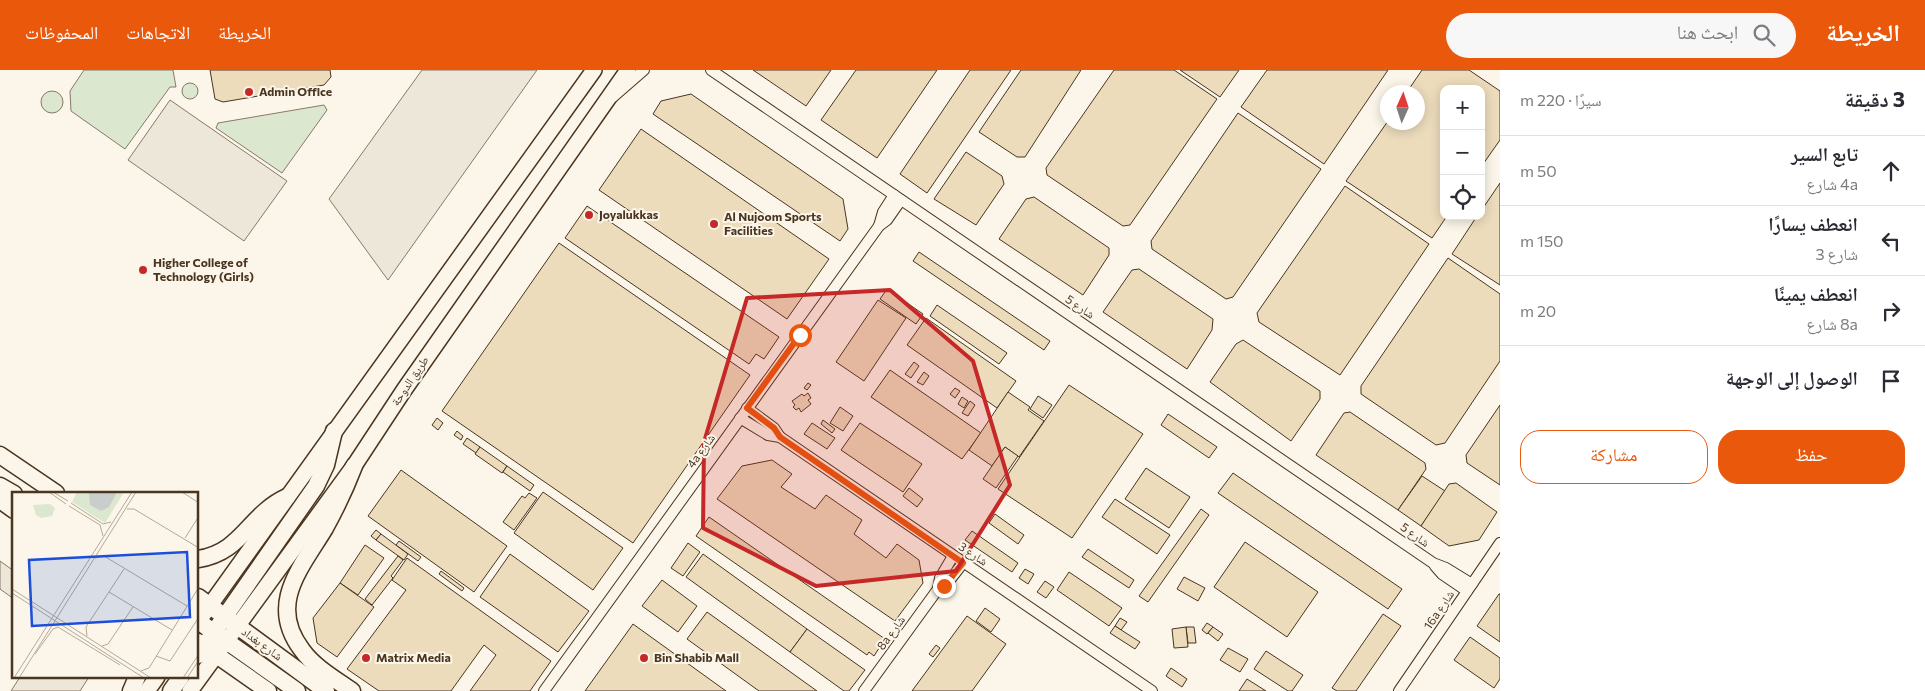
<!DOCTYPE html>
<html lang="ar">
<head>
<meta charset="utf-8">
<style>
	:root { --surface:#fff; --page:#f7f7f7; --text:#2b2b33; --muted:#7c7c81; --line:#e1e1e2; --accent:#ea580c }
	body { margin:0; font-family:Commissioner,"Noto Naskh Arabic",sans-serif; background:var(--page); color:var(--text); direction:rtl }
	.controls { position:absolute; right:15px; top:15px; display:grid; overflow:hidden; border-radius:10px; box-shadow:0 2px 12px #0003 }
	.controls button { width:45px; height:45px; display:grid; place-items:center; padding:0; border:0; border-bottom:1px solid var(--line); background:var(--surface); color:var(--text); font:25px sans-serif }
	.compass { position:absolute; left:1380px; top:15px; width:45px; height:45px; border-radius:50%; background:var(--surface); box-shadow:0 2px 12px #0003; rotate:3deg }
	.stop { position:absolute; width:15px; height:15px; margin:-11px; border:4px solid #ea580c; border-radius:50%; background:#fff }
	.stop.end { background:#ea580c; border-color:#fff; box-shadow:0 1px 5px #0008 }
	.list { margin:0; padding:0; list-style:none }
	h2 { display:flex; justify-content:space-between; align-items:center; height:65px; margin:0; padding:0 20px; font-size:21px }
	h2 small { font-size:16px; font-weight:400; color:var(--muted) }
	.list li { display:grid; grid-template-columns:32px 1fr auto; gap:15px; align-items:center; box-sizing:border-box; height:70px; padding:0 20px; border-top:1px solid var(--line) }
	.list b { display:block; font-size:19px; white-space:nowrap }
	.list p { margin:0; font-size:16px; white-space:nowrap; color:var(--muted) }
	.list em { font-size:16px; font-style:normal; color:var(--muted) }
	.actions { display:flex; gap:10px; padding:15px 20px }
	.actions a { flex:1; padding:11px 0; border:1px solid var(--accent); border-radius:20px; text-align:center; font-size:18px; color:var(--accent) }
	.actions .main { background:var(--accent); color:#fff }
	.icon { flex:none; width:28px; height:28px; fill:none; stroke:currentColor; stroke-width:2; stroke-linecap:round; stroke-linejoin:round }
	.map { position:relative; flex:none; width:1500px; height:621px; overflow:hidden; direction:ltr }
	header { display:flex; align-items:center; gap:30px; box-sizing:border-box; height:70px; padding:0 25px; background:var(--accent); color:#fff }
	header strong { font-size:24px }
	nav { display:flex; gap:28px; margin-inline-start:auto; font-size:18px }
	.search { width:350px; height:45px; background:var(--page); display:flex; align-items:center; gap:12px; box-sizing:border-box; padding:0 18px; border-radius:28px; color:var(--muted); font-size:19px }
	main { display:flex }
	aside { flex:1; background:var(--surface) }
	.map>svg:first-child { display:block }
	.green { fill:#dce7d0; stroke:#887966 }
	.parking { fill:#ede7d9; stroke:#887966 }
	.building { fill:#ecdcbc; stroke:#4a3520 }
	.lines { fill:none; stroke-linecap:round; stroke-linejoin:round }
	.street-casing { stroke:#4a3520; stroke-width:12 }
	.secondary-casing { stroke:#4a3520; stroke-width:18 }
	.primary-casing { stroke:#4a3520; stroke-width:19 }
	.street { stroke:#fbf6e9; stroke-width:10 }
	.secondary { stroke:#fbf6e9; stroke-width:15 }
	.primary { stroke:#fbf6e9; stroke-width:16 }
	.route { stroke:#ea580c; stroke-width:6 }
	.marked { fill:#c62828; fill-opacity:0.2; stroke:#c62828; stroke-width:4; stroke-linejoin:round }
	.poi-dot { fill:#c62828; stroke:#fbf6e9; stroke-width:2 }
	.labels { text-anchor:middle; stroke-width:4; stroke-linejoin:round; paint-order:stroke }
	.poi-label { font-size:12px; font-weight:bold; fill:#4a3520; stroke:#fbf6e9; text-anchor:start }
	.street-label { font-size:12px; fill:#4a3520; stroke:#fbf6e9 }
	.inset-road { fill:none; stroke:#b4a999; stroke-width:1 }
	.view { fill:#1d4ed8; fill-opacity:0.15; stroke:#1d4ed8; stroke-width:2.5 }
	.inset-edge { fill:none; stroke:#4a3520; stroke-width:2.5 }
</style>
</head>
<body>
<header>
<strong>الخريطة</strong>
<div class="search"><svg class="icon" aria-label="search" viewBox="0 0 24 24"><circle cx="10" cy="10" r="6"/><path d="M15 15l6 6"/></svg>ابحث هنا</div>
<nav><a>الخريطة</a><a>الاتجاهات</a><a>المحفوظات</a></nav>
</header>
<main>
<aside>
<h2>3 دقيقة<small>سيرًا · 220 m</small></h2>
<ul class="list">
<li><svg class="icon" aria-label="ahead" viewBox="0 0 24 24"><path d="M12 20V5M6 11l6-6 6 6"/></svg><div><b>تابع السير</b><p>4a شارع</p></div><em>50 m</em></li>
<li><svg class="icon" aria-label="left" viewBox="0 0 24 24"><path d="M17 20v-9H6M10 6l-5 5 5 5"/></svg><div><b>انعطف يسارًا</b><p>شارع 3</p></div><em>150 m</em></li>
<li><svg class="icon" aria-label="right" viewBox="0 0 24 24"><path d="M7 20v-9h11M14 6l5 5-5 5"/></svg><div><b>انعطف يمينًا</b><p>8a شارع</p></div><em>20 m</em></li>
<li><svg class="icon" aria-label="arrive" viewBox="0 0 24 24"><path d="M6 21V4h12l-3 4 3 4H6"/></svg><div><b>الوصول إلى الوجهة</b></div></li>
</ul>
<div class="actions"><a class="main">حفظ</a><a>مشاركة</a></div>
</aside>
<div class="map">
<svg width="1500" height="621" viewBox="0 0 1500 621">
	<rect width="100%" height="100%" fill="#fbf6e9"/>
	<g class="green">
		<path d="M84 0H173L176 17H170L125 79 71 41 70 21Z"/>
		<circle cx="190" cy="21" r="8"/>
		<circle cx="52" cy="32" r="11"/>
		<path d="M324 35 327 40 282 103 216 58 218 53Z"/>
	</g>
	<g class="parking">
		<path d="M422 0H537L388 210 329 129Z"/>
		<path d="M170 30 287 111 244 171 128 90Z"/>
		<path d="M0 491 14 501V529L0 519Z"/>
		<path d="M20 607H89L80 621H11Z"/>
	</g>
	<g class="building">
		<path d="M210 0H330L331 7 324 15 223 32 215 29Z"/>
		<path d="M753 0H831L806 36Z"/>
		<path d="M856 0H937L877 88 821 50Z"/>
		<path d="M970 0H1011L927 123 900 104Z"/>
		<path d="M1021 0H1081L1025 87H1017L979 62Z"/>
		<path d="M1114 0H1174L1217 29 1130 155 1123 156 1047 105 1046 98Z"/>
		<path d="M1180 0H1239L1220 27Z"/>
		<path d="M1267 0H1388L1324 94 1241 37Z"/>
		<path d="M1422 0H1469L1500 21V70L1481 97V19H1444V146H1447L1432 168 1346 111 1388 51V52H1418V22H1407Z"/>
		<path d="M691 24 843 129 848 159 840 171 653 44 661 31Z"/>
		<path d="M1238 43 1321 99 1233 227 1226 229 1152 179 1151 171Z"/>
		<path d="M641 59 829 189 787 249 599 120Z"/>
		<path d="M966 82 1002 106 1004 114 976 155 934 129Z"/>
		<path d="M1500 113V215L1452 184 1477 146H1481V141Z"/>
		<path d="M1345 116 1429 174 1340 305 1259 252 1257 243Z"/>
		<path d="M1034 127 1109 178V185L1083 225 999 169 1026 129Z"/>
		<path d="M587 136 779 267 764 289 756 284 749 294 565 168Z"/>
		<path d="M559 173 750 305 633 473 442 341Z"/>
		<path d="M919 182 1050 271 1044 280 913 191Z"/>
		<path d="M1448 188 1500 224V291L1445 373 1436 375 1361 324V316Z"/>
		<path d="M1139 199 1213 249 1212 260 1187 299 1103 242 1132 200Z"/>
		<path d="M887 219 923 244 916 254 880 229Z"/>
		<path d="M878 230 906 248 864 311 836 292Z"/>
		<path d="M937 235 1007 283 999 294 930 246Z"/>
		<path d="M926 248 1016 311 997 338 907 275Z"/>
		<path d="M1243 270 1320 321V329L1291 371 1210 312 1236 274Z"/>
		<path d="M914 292 919 296 911 308 905 304Z"/>
		<path d="M890 300 981 363 962 389 871 327Z"/>
		<path d="M924 302 929 306 923 315 917 312Z"/>
		<path d="M808 313 811 315 807 320 804 318Z"/>
		<path d="M1069 315 1143 364 1072 468 998 419Z"/>
		<path d="M955 318 960 321 955 328 950 324Z"/>
		<path d="M1008 322 1030 337 1028 340 1044 351 1019 387 1005 377 992 396 969 380Z"/>
		<path d="M808 323 811 328 808 330 811 334 801 342 799 338 796 340 793 337 795 335 792 331 802 324 804 326Z"/>
		<path d="M1038 326 1052 335 1043 348 1030 339Z"/>
		<path d="M962 327 968 331 964 338 958 334Z"/>
		<path d="M970 331 975 335 968 346 962 343Z"/>
		<path d="M1500 335V415L1467 393 1466 385Z"/>
		<path d="M840 337 853 346 843 361 830 353Z"/>
		<path d="M1350 342 1425 393 1426 399 1398 440 1316 385 1344 343Z"/>
		<path d="M1168 344 1217 377 1209 388 1161 355Z"/>
		<path d="M437 348 443 353 438 360 432 355Z"/>
		<path d="M823 350 835 359 832 363 821 354Z"/>
		<path d="M812 353 835 368 827 379 804 364Z"/>
		<path d="M860 353 922 394 903 422 841 380Z"/>
		<path d="M457 361 463 366 461 370 454 365Z"/>
		<path d="M467 368 480 377 476 383 463 374Z"/>
		<path d="M480 377 507 396 502 403 475 384Z"/>
		<path d="M1005 377 1018 386 996 418 983 409Z"/>
		<path d="M772 390 792 404 781 417 815 439 826 425 862 450 854 464 886 488 897 474 919 490 923 513 895 551 717 429 742 396Z"/>
		<path d="M507 396 534 415 530 421 503 402Z"/>
		<path d="M1146 398 1190 427 1169 458 1125 429Z"/>
		<path d="M401 400 507 476 474 522 368 446Z"/>
		<path d="M1233 403 1402 519 1388 539 1218 423Z"/>
		<path d="M1422 406 1445 421 1421 456 1398 440Z"/>
		<path d="M1456 413 1497 442 1479 470 1449 476 1421 456 1449 414Z"/>
		<path d="M909 418 923 429 917 437 903 426Z"/>
		<path d="M543 422 623 478 593 520 514 463Z"/>
		<path d="M529 423 537 428 514 460 503 452 522 426 525 428Z"/>
		<path d="M1115 429 1170 465 1157 484 1102 447Z"/>
		<path d="M1201 439 1209 445 1148 532 1139 526Z"/>
		<path d="M995 444 1024 465 1018 474 989 453Z"/>
		<path d="M709 447 885 569 874 586 869 582 867 585 696 466Z"/>
		<path d="M376 460 381 464 376 470 371 466Z"/>
		<path d="M972 461 1018 493 1012 502 965 470Z"/>
		<path d="M381 464 408 484 404 490 376 470Z"/>
		<path d="M399 471 421 487 418 491 396 475Z"/>
		<path d="M1245 472 1318 522 1287 567 1214 517Z"/>
		<path d="M688 473 700 482 683 506 671 498Z"/>
		<path d="M365 475 384 488 358 525 340 513Z"/>
		<path d="M1088 479 1134 510 1129 518 1082 487Z"/>
		<path d="M510 484 589 541 558 582 480 527Z"/>
		<path d="M703 484 807 559 790 582 686 507Z"/>
		<path d="M398 486 403 490 391 506 393 508 372 535 365 529Z"/>
		<path d="M407 488 551 591 530 621H470L496 585 484 575 451 621H379L347 599 406 520 392 510Z"/>
		<path d="M1025 499 1034 504 1028 514 1019 508Z"/>
		<path d="M441 501 464 518 462 521 439 504Z"/>
		<path d="M1069 502 1122 538 1109 556 1057 520Z"/>
		<path d="M1184 507 1205 518 1198 531 1177 519Z"/>
		<path d="M662 510 697 536 678 562 642 536Z"/>
		<path d="M1045 511 1054 517 1046 528 1037 522Z"/>
		<path d="M340 513 374 537 337 587 317 573 313 548Z"/>
		<path d="M1499 524H1500V572L1477 556Z"/>
		<path d="M985 538 1000 549 991 562 976 551Z"/>
		<path d="M707 542 817 621H759L687 569Z"/>
		<path d="M1383 544 1401 556 1356 621H1337L1332 618Z"/>
		<path d="M967 546 1006 574 972 621H912Z"/>
		<path d="M1120 548 1127 552 1121 560 1115 556Z"/>
		<path d="M1207 553 1213 557 1207 564 1202 560Z"/>
		<path d="M633 554 726 621H585Z"/>
		<path d="M1115 556 1140 572 1135 579 1110 563Z"/>
		<path d="M1186 557H1194L1196 573H1188Z"/>
		<path d="M1186 557 1188 577 1174 578 1172 559Z"/>
		<path d="M1213 557 1223 564 1218 571 1208 563Z"/>
		<path d="M807 559 865 600 849 621H844L790 582Z"/>
		<path d="M1470 567 1500 588V609L1494 618 1454 590Z"/>
		<path d="M936 575 940 578 933 587 929 584Z"/>
		<path d="M1228 578 1248 589 1240 602 1220 590Z"/>
		<path d="M1266 581 1303 605 1292 621H1288L1254 599Z"/>
		<path d="M1171 598 1187 609 1182 617 1166 606Z"/>
		<path d="M1247 609 1266 621H1239Z"/>
	</g>
	<g class="lines">
		<g class="street-casing">
			<g id="street">
				<path d="M711 0 1433 493 1446 498 1472 514"/>
				<path d="M613 27 644 0"/>
				<path d="M879 156 883 142 894 125"/>
				<path d="M747 338 774 358 780 367"/>
				<path d="M740 348 768 365 780 367 1152 621"/>
				<path d="M1435 496 1442 504 1467 521"/>
				<path d="M938 519 940 508 953 486"/>
				<path d="M544 621 879 156 887 150 901 130"/>
				<path d="M864 621 938 519 949 511 963 493"/>
				<path d="M1399 621 1500 473"/>
			</g>
		</g>
		<g class="secondary-casing">
			<g id="secondary">
				<path d="M198 552 594 0"/>
				<path d="M147 621 157 607"/>
				<path d="M190 621 354 396 404 320 628 0"/>
			</g>
		</g>
		<g class="primary-casing">
			<g id="primary">
				<path d="M0 385 56 423"/>
				<path d="M0 416 14 424"/>
				<path d="M0 430 14 440"/>
				<path d="M198 489C243 482 248 445 287 427"/>
				<path d="M198 527 326 621"/>
				<path d="M198 551 297 621"/>
				<path d="M198 572 268 621"/>
				<path d="M198 585 316 416 326 395 334 361"/>
				<path d="M131 621 137 607"/>
				<path d="M171 621 181 607"/>
				<path d="M352 621C335 609 314 597 302 580 267 534 301 498 325 458 336 438 346 417 354 396"/>
			</g>
		</g>
		<use href="#street" class="street"/>
		<use href="#secondary" class="secondary"/>
		<use href="#primary" class="primary"/>
	</g>
	<g class="lines">
		<path class="route" d="M800 265 747 338 774 358 780 367 963 493 944 516"/>
	</g>
	<path class="marked" d="M890 220 973 291 1010 415 956 501 816 516 703 458 704 372 747 228Z"/>
	<g class="poi-dot">
		<circle cx="249" cy="22" r="5"/>
		<circle cx="589" cy="145" r="5"/>
		<circle cx="714" cy="154" r="5"/>
		<circle cx="143" cy="200" r="5"/>
		<circle cx="366" cy="588" r="5"/>
		<circle cx="644" cy="588" r="5"/>
	</g>
	<g class="labels">
		<g class="poi-label">
			<text x="259" y="26">Admin Office</text>
			<text x="599" y="149">Joyalukkas</text>
			<text x="724" y="151">Al Nujoom Sports<tspan x="724" dy="14">Facilities</tspan></text>
			<text x="153" y="197">Higher College of<tspan x="153" dy="14">Technology (Girls)</tspan></text>
			<text x="376" y="592">Matrix Media</text>
			<text x="654" y="592">Bin Shabib Mall</text>
		</g>
		<g class="street-label">
			<text transform="translate(1080 237) rotate(34)" y="4">شارع 5</text>
			<text transform="translate(410 311) rotate(-56)" y="4">طريق الدوحة</text>
			<text transform="translate(701 381) rotate(-54)" y="4">4a شارع</text>
			<text transform="translate(1415 465) rotate(35)" y="4">شارع 5</text>
			<text transform="translate(973 484) rotate(34)" y="4">شارع 3</text>
			<text transform="translate(1439 540) rotate(-56)" y="4">16a شارع</text>
			<text transform="translate(891 563) rotate(-54)" y="4">8a شارع</text>
			<text transform="translate(262 574) rotate(36)" y="4">شارع بغداد</text>
		</g>
	</g>
	<g transform="translate(12 422)">
		<rect width="186" height="186" fill="#fbf6e9"/>
		<path d="M65 0H112L93 31 60 10ZM38 12 43 16 40 24 29 26 24 23 21 13Z" fill="#dce7d0"/>
		<path d="M77 0H105L97 15 89 19 78 13Z" fill="#c9cecd"/>
		<path class="inset-road" d="M37 0 54 12M41 0 56 9M170 0 187 11M59 11 91 32 99 30M57 14 88 33 91 44M115 17H122L187 56M173 46 187 24M83 66 92 64 175 114M0 97 139 186M97 100 160 138M0 101 132 186M75 144 74 135 112 77M90 154 96 152 121 115M23 162 41 137 46 135 108 173M144 164 158 169 187 125M129 179 137 176 187 95M2 186 120 0M7 186 124 0M171 186 187 162M175 186 187 168"/>
		<path class="view" d="M175 60 178 125 20 134 17 68Z"/>
		<rect width="186" height="186" class="inset-edge"/>
	</g>
</svg>
<div class="controls">
<button>+</button>
<button>−</button>
<button><svg class="icon" aria-label="locate" viewBox="0 0 24 24"><circle cx="12" cy="12" r="6"/><path d="M12 2v4M12 18v4M2 12h4M18 12h4"/></svg></button>
</div>
<svg class="compass" viewBox="-18 -18 36 36"><path d="M0-13l5 13h-10z" fill="#e53935"/><path d="M0 13l5-13h-10z" fill="#7c7c81"/></svg>
<div class="stop" style="left:800px;top:265px"></div>
<div class="stop end" style="left:944px;top:516px"></div>
</div>
</main>
</body>
</html>
